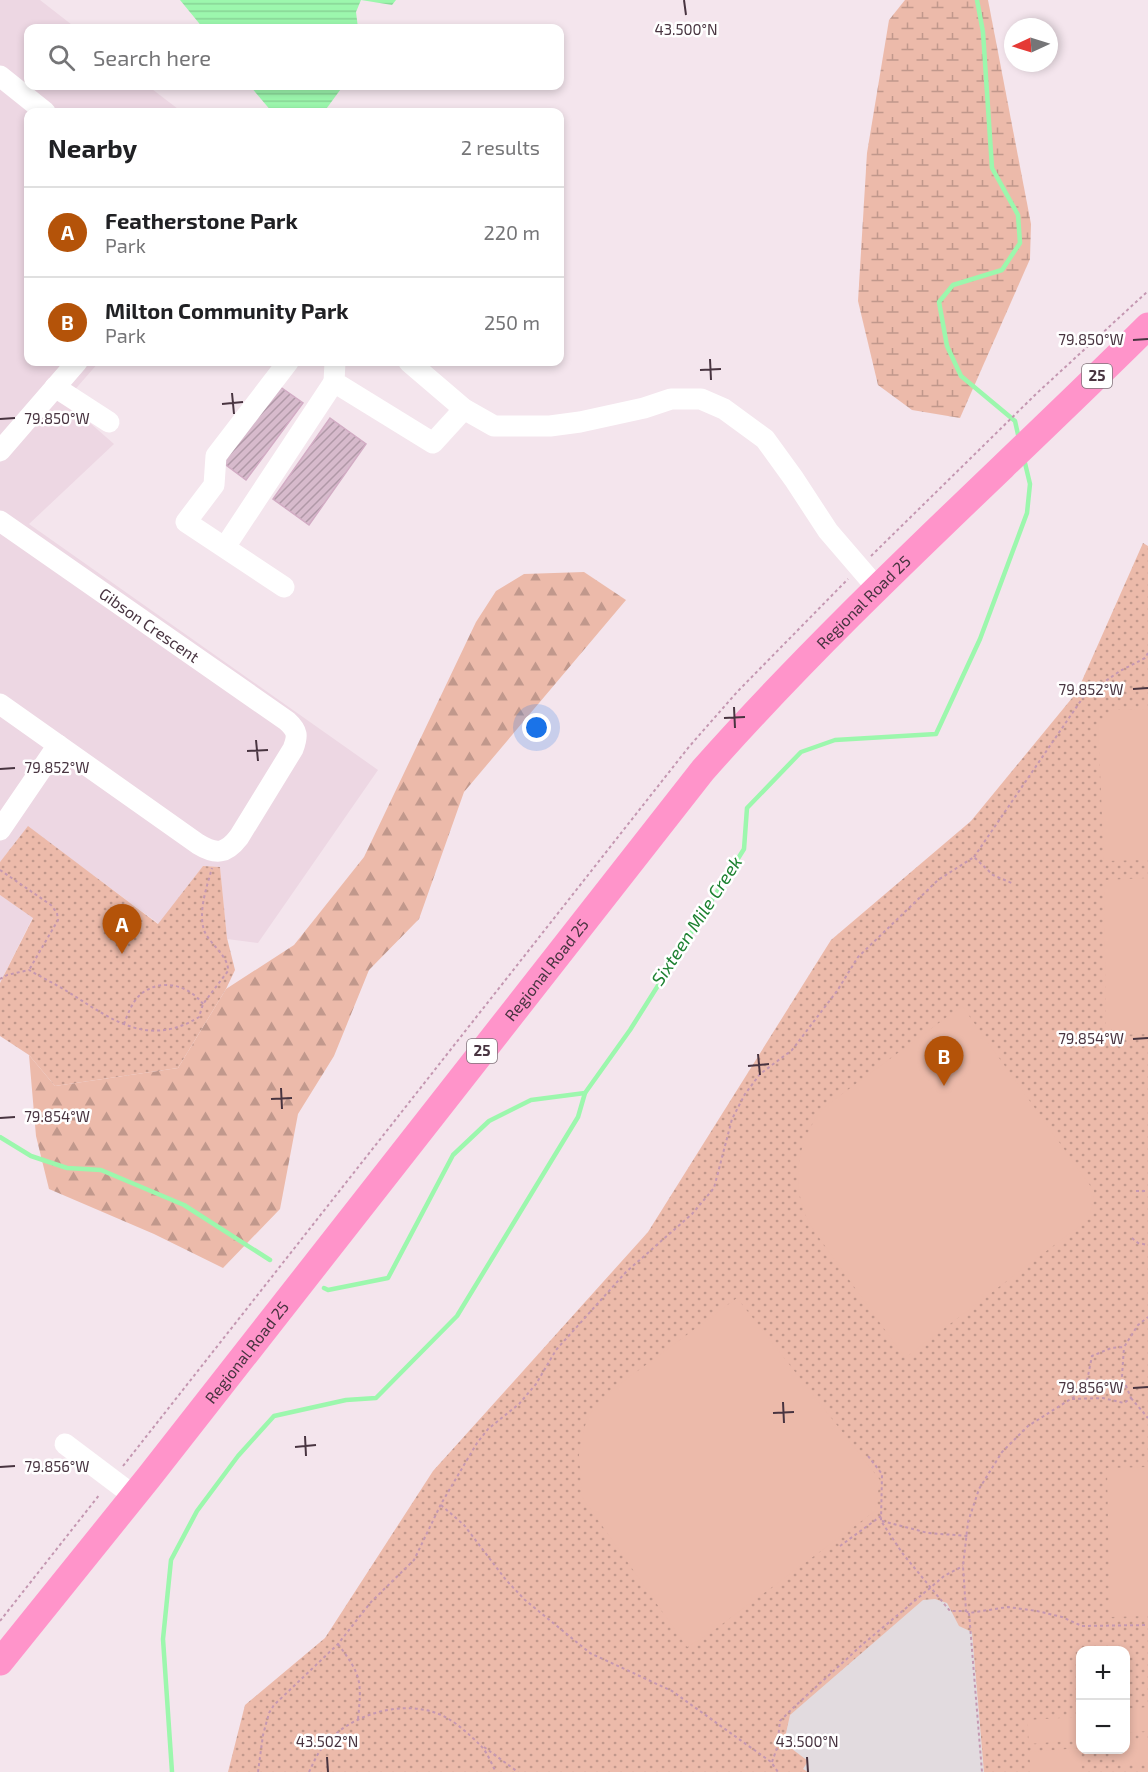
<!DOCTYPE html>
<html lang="en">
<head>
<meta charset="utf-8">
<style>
	:root { --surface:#fff; --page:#f2f2f2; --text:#202124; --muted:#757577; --line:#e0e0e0; --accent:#b45309 }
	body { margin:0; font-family:"Exo 2",sans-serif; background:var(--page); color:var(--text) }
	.controls { position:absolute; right:18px; bottom:18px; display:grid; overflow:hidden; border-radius:12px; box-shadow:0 3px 9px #0003 }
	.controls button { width:54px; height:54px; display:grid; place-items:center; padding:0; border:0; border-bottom:2px solid var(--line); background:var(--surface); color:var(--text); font:30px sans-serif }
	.compass { position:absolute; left:1004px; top:18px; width:54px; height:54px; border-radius:50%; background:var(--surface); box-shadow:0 3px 9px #0003; rotate:266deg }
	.you { position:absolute; left:537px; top:728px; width:21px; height:21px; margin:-15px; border:4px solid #fff; border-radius:50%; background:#1a73e8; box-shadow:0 0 0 9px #1a73e833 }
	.badge { display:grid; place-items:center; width:39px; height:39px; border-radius:50%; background:var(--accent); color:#fff; font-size:20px; font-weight:700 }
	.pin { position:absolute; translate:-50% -50px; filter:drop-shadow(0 2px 3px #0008) }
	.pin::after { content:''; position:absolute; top:32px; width:21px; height:18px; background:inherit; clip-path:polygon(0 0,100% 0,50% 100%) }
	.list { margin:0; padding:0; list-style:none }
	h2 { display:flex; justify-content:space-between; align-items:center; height:78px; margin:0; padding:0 24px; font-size:26px }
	h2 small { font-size:20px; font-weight:400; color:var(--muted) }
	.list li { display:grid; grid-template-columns:39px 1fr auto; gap:18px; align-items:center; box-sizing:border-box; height:90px; padding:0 24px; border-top:2px solid var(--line) }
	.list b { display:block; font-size:22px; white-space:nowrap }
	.list p { margin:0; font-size:20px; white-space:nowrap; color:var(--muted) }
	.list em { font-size:20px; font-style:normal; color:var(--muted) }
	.icon { flex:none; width:33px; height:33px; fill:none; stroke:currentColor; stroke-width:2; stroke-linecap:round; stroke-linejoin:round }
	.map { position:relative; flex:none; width:1148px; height:1772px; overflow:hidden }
	.search { position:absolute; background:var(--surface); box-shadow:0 3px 9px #0003; left:24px; top:24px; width:540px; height:66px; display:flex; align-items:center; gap:15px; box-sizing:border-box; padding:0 21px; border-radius:12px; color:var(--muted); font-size:22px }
	.panel { position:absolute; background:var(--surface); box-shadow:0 3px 9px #0003; left:24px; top:108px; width:540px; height:258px; border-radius:12px }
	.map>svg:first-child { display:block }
	.residential { fill:#edd7e3 }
	.forest { fill:url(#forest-firs) }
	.wetland { fill:url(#wetland-marsh) }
	.park { fill:url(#park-dots); fill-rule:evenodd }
	.pitch { fill:#ecbaaa }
	.parking { fill:#e2dbdf }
	.water { fill:url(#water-rules) }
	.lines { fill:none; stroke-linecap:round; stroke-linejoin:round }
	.stream { stroke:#9cf7ad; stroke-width:4.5 }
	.building { fill:url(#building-hatch); stroke:#d2acc4; stroke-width:1.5 }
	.path { stroke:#c497b1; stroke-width:2; stroke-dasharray:3 3; stroke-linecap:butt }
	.minor { stroke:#fff; stroke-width:21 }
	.major { stroke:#ff94ca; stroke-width:27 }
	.ticks { fill:none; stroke:#483440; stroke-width:2 }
	.labels { text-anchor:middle; stroke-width:5; stroke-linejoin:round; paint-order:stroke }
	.shield { fill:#fff; stroke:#7f7179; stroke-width:1.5 }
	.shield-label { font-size:15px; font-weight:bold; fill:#483440 }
	.street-label { font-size:16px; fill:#483440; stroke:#fff }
	.water-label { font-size:18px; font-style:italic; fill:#1d8131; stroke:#fff }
	.ticks-label { font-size:15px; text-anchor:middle; fill:#483440; stroke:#fff; stroke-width:5; stroke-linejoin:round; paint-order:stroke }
</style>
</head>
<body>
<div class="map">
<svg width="1148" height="1772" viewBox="0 0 1148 1772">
	<defs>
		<pattern id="forest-firs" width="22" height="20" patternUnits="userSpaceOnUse" patternTransform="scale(1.5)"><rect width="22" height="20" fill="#ecbaaa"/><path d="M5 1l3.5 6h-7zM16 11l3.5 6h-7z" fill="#c1988c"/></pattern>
		<pattern id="wetland-marsh" width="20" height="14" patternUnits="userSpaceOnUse" patternTransform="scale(1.5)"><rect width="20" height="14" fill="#ecbaaa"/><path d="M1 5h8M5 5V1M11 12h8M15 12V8" fill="none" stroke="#c1988c"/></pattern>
		<pattern id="park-dots" width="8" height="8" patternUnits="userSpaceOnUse" patternTransform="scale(1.5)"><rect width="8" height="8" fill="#ecbaaa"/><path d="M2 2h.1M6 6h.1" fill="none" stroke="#c1988c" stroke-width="1.8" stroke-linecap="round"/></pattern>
		<pattern id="water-rules" width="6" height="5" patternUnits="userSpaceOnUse" patternTransform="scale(1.5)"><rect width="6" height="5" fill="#9cf7ad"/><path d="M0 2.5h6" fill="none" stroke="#88d496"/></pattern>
		<pattern id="building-hatch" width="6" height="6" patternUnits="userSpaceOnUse" patternTransform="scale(1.5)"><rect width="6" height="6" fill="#d7bacc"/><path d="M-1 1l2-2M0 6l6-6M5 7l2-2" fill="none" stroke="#b098a7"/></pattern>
	</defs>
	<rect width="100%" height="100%" fill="#f4e5ed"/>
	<g class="residential">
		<path d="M0 0H40L76 28H28V86H148L182 112H28V362H99L65 401 114 444 29 524 378 770 258 943 227 939 220 867 203 866 159 924 28 827 0 862Z"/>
		<path d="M0 895 33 917 0 983Z"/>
	</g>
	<path class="forest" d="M584 572 626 600 464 792 419 919 369 970 334 1056 298 1114 280 1209 223 1268 154 1234 49 1189 36 1136 29 1055 55 1086 178 1068 226 989 294 945 364 857 476 622 496 591 524 574Z"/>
	<path class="wetland" d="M905 0H988L1031 224 1030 259 960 418 912 410 878 385 858 301 867 153 889 20Z"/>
	<g class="park">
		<path d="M1143 543 1148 546V1772H228L245 1705 325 1638 433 1471 648 1232 831 940 971 821 1077 692ZM1080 1650H1126V1750H1080Z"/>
		<path d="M28 826 158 924 203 866 220 867 227 938 235 970 226 989 178 1068 55 1086 29 1055 0 1036V983L33 918 0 895V862Z"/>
	</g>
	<g class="pitch">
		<path d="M1148 709V860L1104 861 1098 725 1112 710Z"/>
		<path d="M1148 878V1034L1118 1035 1106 1025 1104 880Z"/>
		<path d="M962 1006 1094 1191 1090 1218 905 1358 815 1232C811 1225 806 1218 804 1211 791 1174 800 1138 823 1108Z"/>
		<path d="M737 1298 880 1480 875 1511 706 1636 687 1647 582 1497 579 1455 582 1436 588 1416 609 1392Z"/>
		<path d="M1148 1467V1616L1110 1617 1107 1468Z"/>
		<path d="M1148 1707V1731L1126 1733V1709Z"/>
		<path d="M1078 1717 1080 1740 1029 1744 1027 1720Z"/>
		<path d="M1148 1739V1763L1117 1765 1116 1750H1126V1740Z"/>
		<path d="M1080 1748 1082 1772H1031L1029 1752Z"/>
	</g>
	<path class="parking" d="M935 1599 947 1603 959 1626 972 1632 984 1772H808L803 1769 808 1761 792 1749 786 1733 790 1715 923 1600Z"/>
	<g class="water">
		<path d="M180 0H396L392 5 361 0 356 12 358 28H203Z"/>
		<path d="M250 86H343L324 112H272Z"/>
	</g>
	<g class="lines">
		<g class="stream">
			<path d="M977 0 983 32 992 168 1018 215 1020 243 1002 270 953 285 939 302 947 346 961 376 1015 421 1019 439"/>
			<path d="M0 1137 31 1156 67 1168 101 1170 184 1205 270 1260"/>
			<path d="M324 1288 328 1290 388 1278 453 1155 489 1121 531 1100 585 1093"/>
			<path d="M172 1772 163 1639 171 1560 197 1511 238 1456 274 1416 346 1400 376 1398 457 1316 578 1117 585 1093 630 1030 744 849 747 808 801 752 835 740 936 734 980 639 1027 513 1030 484 1024 459"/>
		</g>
	</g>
	<g class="building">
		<path d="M279 386 303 403 246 480 222 462Z"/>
		<path d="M330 418 366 444 309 525 273 499Z"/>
	</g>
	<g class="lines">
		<g class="path">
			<path d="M871 556 1036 394 1148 291"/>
			<path d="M974 857 1084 696 1120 671 1145 658 1148 653"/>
			<path d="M0 870 51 905 57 913 58 920 29 970"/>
			<path d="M0 979 7 975 29 970C43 978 59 986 73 995 115 1022 150 1047 199 1017L203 1004 228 971C229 956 209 944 204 930 198 911 207 886 212 868"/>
			<path d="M124 1024C127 1016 131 1005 137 998 156 977 187 983 203 1004"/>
			<path d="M1136 1191H1148"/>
			<path d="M1132 1238 1138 1243 1148 1245"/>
			<path d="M1131 1398 1148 1418"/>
			<path d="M1072 1399 1103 1398 1124 1403 1131 1398 1122 1376 1124 1347"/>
			<path d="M868 1456 882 1474 881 1521 903 1554 950 1611H966L963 1566 968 1522 979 1489 1002 1452 1028 1426 1077 1395 1086 1386 1092 1356 1111 1348 1124 1347 1138 1325 1148 1317"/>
			<path d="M123 1466 688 748 737 692 848 579"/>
			<path d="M441 1505 464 1525 506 1580 525 1600 590 1653 672 1691 771 1762 778 1772"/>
			<path d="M882 1521 928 1533 968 1536"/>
			<path d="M840 1546 881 1516"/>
			<path d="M966 1611 969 1613 1008 1607 1037 1611 1062 1617 1082 1626 1148 1625"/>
			<path d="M969 1613 982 1772"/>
			<path d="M0 1621 100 1494"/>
			<path d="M338 1644C361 1675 362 1680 358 1719"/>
			<path d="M484 1747 518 1772"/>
			<path d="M772 1762 777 1748 780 1721 793 1708 863 1644 930 1588 944 1576 963 1566"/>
			<path d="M258 1772 263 1735 269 1713 274 1705 338 1644 371 1602 414 1560 441 1504 477 1443 488 1429 519 1404 536 1384 556 1350 626 1272 692 1214 714 1188 732 1119 745 1094 760 1074 792 1050 837 991 858 957 938 880 974 857 993 875 1014 884"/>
			<path d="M309 1772C313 1764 317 1754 322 1748 349 1713 408 1696 447 1718 458 1724 471 1736 479 1744 487 1751 491 1763 496 1772"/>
		</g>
		<g class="minor">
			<path d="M0 76 45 112"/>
			<path d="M335 362 334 382 433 443 464 409"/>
			<path d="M409 362 464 409 494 426H550L580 422 644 408 671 399H701L724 409 765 439 794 479 828 531 877 588"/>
			<path d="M55 387 109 422"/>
			<path d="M0 451 77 362"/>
			<path id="s1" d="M0 521 287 721C298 731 298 736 293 749L239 837C226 854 216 855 198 844L0 704"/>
			<path d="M225 547 334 382"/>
			<path d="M284 587 186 522 214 485 216 456 288 362"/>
			<path d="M0 830 58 745"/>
			<path d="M65 1444 134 1496"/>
		</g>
		<path class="major" id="s2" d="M0 1662 149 1477 703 770C842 613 999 474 1148 326"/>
	</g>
	<path class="ticks" d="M684 0 686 15M1133 340 1148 339M710 359 711 380M700 370 721 369M232 393 234 414M222 404 243 402M0 419 15 418M1133 689 1148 688M734 707 735 728M724 718 745 717M256 740 258 761M247 751 268 750M0 769 15 768M1133 1039 1148 1038M758 1054 760 1075M748 1066 769 1064M281 1088 282 1109M271 1099 292 1098M0 1118 15 1117M1133 1388 1148 1387M783 1402 784 1423M773 1413 794 1412M305 1436 306 1456M295 1447 316 1445M0 1467 15 1466M327 1757 328 1772M807 1757 808 1772"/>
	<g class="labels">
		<g class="shield">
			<rect x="1082" y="364" width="30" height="24" rx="4.5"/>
			<rect x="467" y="1039" width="30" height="24" rx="4.5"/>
		</g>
		<g class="shield-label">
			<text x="1097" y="381">25</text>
			<text x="482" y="1056">25</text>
		</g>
		<g class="street-label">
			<text dy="6" stroke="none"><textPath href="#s2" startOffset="1368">Regional Road 25</textPath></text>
			<text dy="6" stroke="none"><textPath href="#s1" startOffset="182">Gibson Crescent</textPath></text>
			<text dy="6" stroke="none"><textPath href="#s2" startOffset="882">Regional Road 25</textPath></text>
			<text dy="6" stroke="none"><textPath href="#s2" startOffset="396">Regional Road 25</textPath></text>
		</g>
		<g class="water-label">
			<text transform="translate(697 921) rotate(-57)" y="6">Sixteen Mile Creek</text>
		</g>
	</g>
	<g class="ticks-label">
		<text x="686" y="35">43.500°N</text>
		<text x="1091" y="345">79.850°W</text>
		<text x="57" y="424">79.850°W</text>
		<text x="1091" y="695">79.852°W</text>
		<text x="57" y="773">79.852°W</text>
		<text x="1091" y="1044">79.854°W</text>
		<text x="57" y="1122">79.854°W</text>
		<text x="1091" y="1393">79.856°W</text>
		<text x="57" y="1472">79.856°W</text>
		<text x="327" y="1747">43.502°N</text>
		<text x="807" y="1747">43.500°N</text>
	</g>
</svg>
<div class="controls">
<button>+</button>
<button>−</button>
</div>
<svg class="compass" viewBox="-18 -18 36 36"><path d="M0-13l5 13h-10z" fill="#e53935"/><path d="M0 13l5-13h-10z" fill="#757577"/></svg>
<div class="you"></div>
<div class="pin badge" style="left:122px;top:954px">A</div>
<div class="pin badge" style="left:944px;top:1086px">B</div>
<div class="search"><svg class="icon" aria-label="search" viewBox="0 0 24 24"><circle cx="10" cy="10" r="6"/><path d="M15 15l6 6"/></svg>Search here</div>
<section class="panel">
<h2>Nearby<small>2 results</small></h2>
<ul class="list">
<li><span class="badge">A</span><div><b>Featherstone Park</b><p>Park</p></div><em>220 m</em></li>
<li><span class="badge">B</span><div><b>Milton Community Park</b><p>Park</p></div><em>250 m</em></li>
</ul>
</section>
</div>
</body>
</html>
